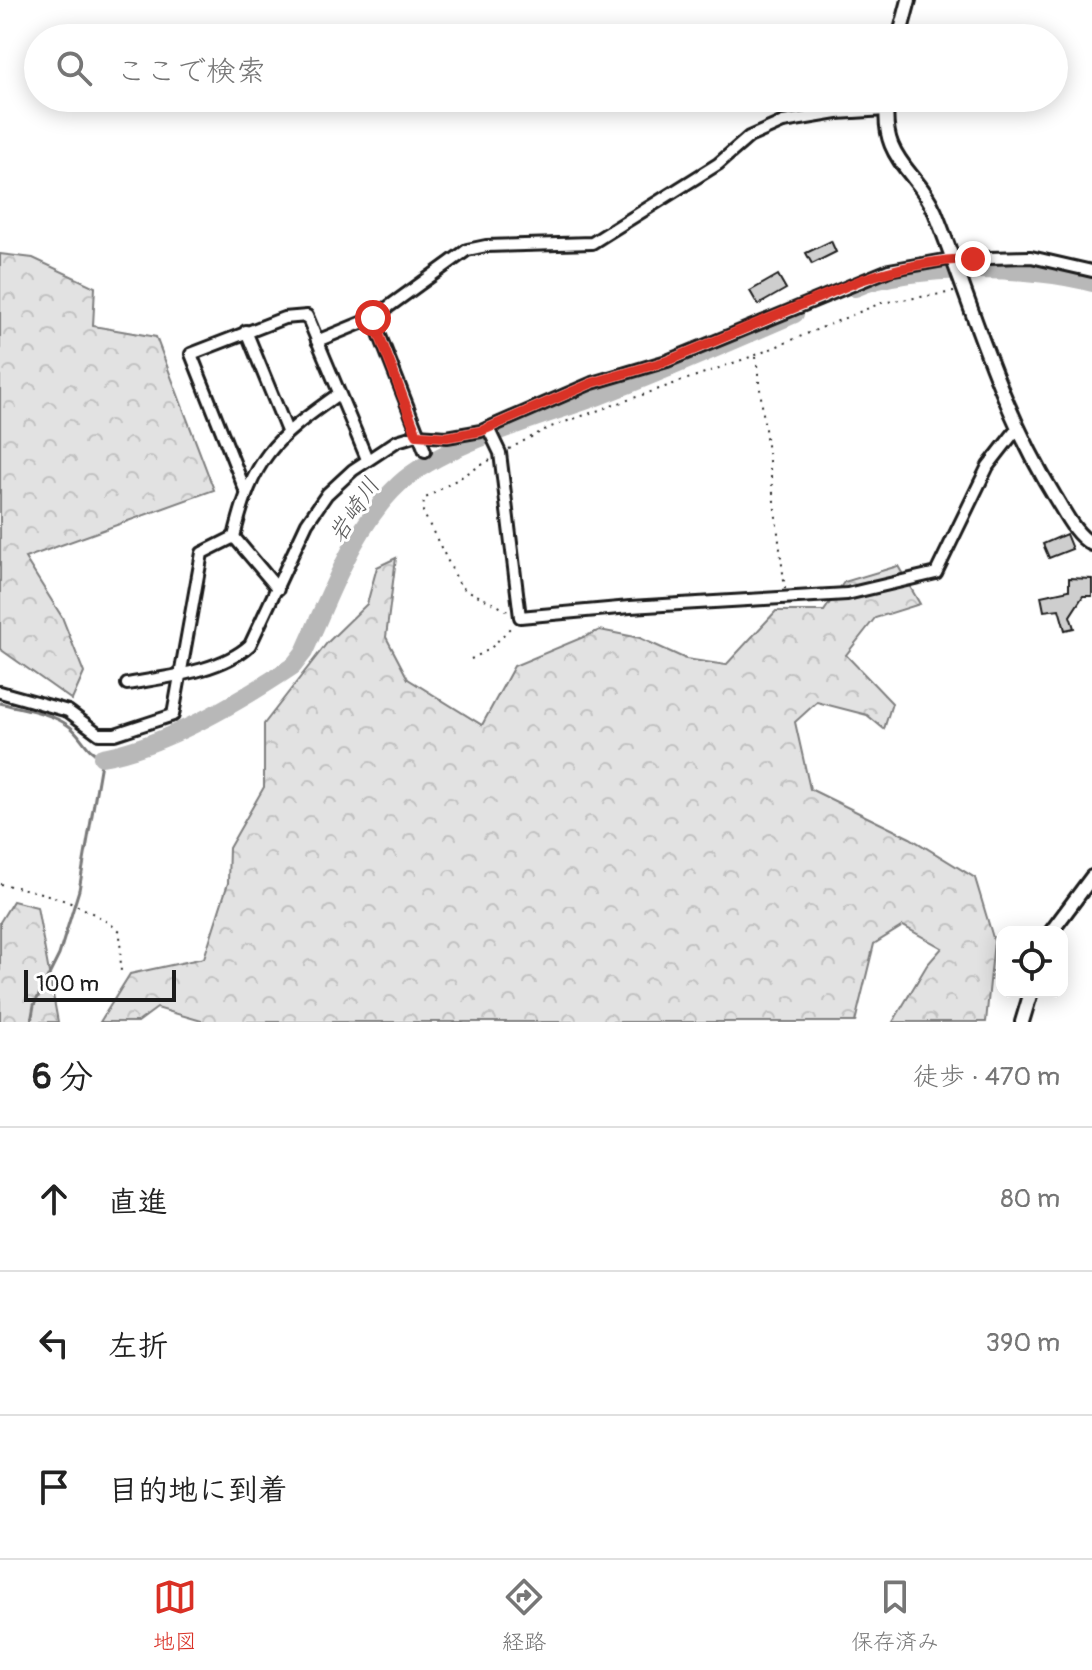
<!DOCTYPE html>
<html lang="ja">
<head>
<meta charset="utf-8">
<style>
	:root { --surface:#fff; --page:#f6f6f6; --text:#222; --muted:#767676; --line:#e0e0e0; --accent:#d93025 }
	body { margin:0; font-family:Pangolin,"Klee One",sans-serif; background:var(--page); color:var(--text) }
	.controls { position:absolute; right:24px; bottom:24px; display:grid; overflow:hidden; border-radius:16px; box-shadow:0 4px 20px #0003 }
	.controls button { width:72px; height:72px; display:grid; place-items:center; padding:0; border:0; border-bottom:2px solid var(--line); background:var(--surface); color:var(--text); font:40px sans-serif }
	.scale { position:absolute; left:24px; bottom:20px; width:152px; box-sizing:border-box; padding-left:8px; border:4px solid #1c1c1c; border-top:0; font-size:22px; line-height:28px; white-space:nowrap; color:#1c1c1c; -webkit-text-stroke:6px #fff; paint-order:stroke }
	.stop { position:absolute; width:24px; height:24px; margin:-18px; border:6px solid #d93025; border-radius:50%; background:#fff }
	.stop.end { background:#d93025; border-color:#fff; box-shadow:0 2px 8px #0008 }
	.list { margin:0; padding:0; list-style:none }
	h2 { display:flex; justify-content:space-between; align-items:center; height:104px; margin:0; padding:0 32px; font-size:34px }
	h2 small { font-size:26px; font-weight:400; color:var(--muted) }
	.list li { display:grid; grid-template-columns:52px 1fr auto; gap:24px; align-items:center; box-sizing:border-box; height:144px; padding:0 32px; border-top:2px solid var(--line) }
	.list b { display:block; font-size:30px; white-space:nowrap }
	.list em { font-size:26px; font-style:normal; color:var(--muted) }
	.icon { flex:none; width:44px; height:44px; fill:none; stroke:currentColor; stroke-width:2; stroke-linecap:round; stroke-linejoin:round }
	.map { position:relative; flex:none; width:1092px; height:1022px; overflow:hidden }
	.search { position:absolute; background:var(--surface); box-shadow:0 4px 20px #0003; left:24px; right:24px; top:24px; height:88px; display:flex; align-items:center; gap:20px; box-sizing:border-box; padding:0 28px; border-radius:44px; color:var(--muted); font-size:30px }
	.sheet { height:536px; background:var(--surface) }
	nav { display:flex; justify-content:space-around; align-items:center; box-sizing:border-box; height:112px; border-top:2px solid var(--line); background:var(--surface); font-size:22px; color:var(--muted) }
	nav a { display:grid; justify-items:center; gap:4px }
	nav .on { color:var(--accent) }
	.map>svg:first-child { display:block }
	.forest { fill:url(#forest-crowns); stroke:#7f7f7f; stroke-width:2 }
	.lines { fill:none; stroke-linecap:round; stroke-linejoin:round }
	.stream { stroke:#7a7a7a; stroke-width:3 }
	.river { stroke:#b8b8b8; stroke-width:18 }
	.building { fill:#cecece; stroke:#1c1c1c; stroke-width:2 }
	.minor-casing { stroke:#1c1c1c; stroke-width:16 }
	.tertiary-casing { stroke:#1c1c1c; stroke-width:18 }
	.path { stroke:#1c1c1c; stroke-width:2; stroke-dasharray:2 6; stroke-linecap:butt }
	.minor { stroke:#fff; stroke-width:10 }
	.tertiary { stroke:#fff; stroke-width:12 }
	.route { stroke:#d93025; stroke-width:10 }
	.labels { text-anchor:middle; stroke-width:6; stroke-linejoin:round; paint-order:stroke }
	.water-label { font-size:24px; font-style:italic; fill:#5a5a5a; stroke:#fff }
</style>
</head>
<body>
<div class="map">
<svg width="1092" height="1022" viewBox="0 0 1092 1022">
	<defs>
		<pattern id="forest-crowns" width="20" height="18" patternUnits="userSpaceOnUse" patternTransform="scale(2)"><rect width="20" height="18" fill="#e2e2e2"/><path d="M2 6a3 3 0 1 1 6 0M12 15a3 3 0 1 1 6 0" fill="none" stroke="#c1c1c1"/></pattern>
	</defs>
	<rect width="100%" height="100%" fill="#fff"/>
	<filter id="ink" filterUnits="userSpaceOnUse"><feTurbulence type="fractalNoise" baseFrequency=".0125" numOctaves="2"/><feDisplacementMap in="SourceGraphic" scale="16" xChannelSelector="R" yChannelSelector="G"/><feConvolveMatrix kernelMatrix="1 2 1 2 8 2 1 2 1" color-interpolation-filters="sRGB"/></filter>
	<g filter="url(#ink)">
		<g class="forest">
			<path d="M0 254 33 258 95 287 93 326 156 337 214 490 25 558 62 617 84 673 72 700 0 649Z"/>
			<path d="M396 558 386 637 408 679 482 725 514 666 600 630 640 638 686 659 726 665 776 611H824L844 582 898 566 920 604 875 618 846 655 892 703 884 729 867 715 817 702 795 722 810 789 910 838 975 878 994 941 986 1022H893L927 965 942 948 903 926 874 944 855 1022H205L157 1008 138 1022H100L130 974 204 958 228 883 229 848 264 787V724L327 643 367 604 377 567Z"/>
			<path d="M13 901 37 907 58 1022H0V922Z"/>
		</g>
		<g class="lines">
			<path class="stream" d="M0 703C22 709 50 712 69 726 82 735 85 751 102 757L79 890 59 955 34 1005 31 1022"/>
			<g class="river">
				<path d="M855 288C908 264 1036 266 1092 283"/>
				<path d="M102 757C165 746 239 702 293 666L304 652C330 596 353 527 399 484 442 444 542 417 599 396 665 371 730 342 795 314"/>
			</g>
		</g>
		<g class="building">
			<path d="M831 241 836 252 812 264 806 253Z"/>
			<path d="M778 275 786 289 758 305 750 291Z"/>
			<path d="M1066 534 1072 549 1049 558 1043 544Z"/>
			<path d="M1069 578 1092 579V596H1083L1070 616 1074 628 1065 630 1059 609 1044 611 1041 596 1069 590Z"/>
		</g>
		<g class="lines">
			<g class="minor-casing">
				<g id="minor">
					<path d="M373 318 425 451"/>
					<path d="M246 331 287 431"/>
					<path d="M317 341 373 318 467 250 486 246 592 243 718 164 749 137 783 122 837 113 886 110"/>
					<path d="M488 428 500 453 520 617 630 607 847 594 936 573 988 466 1016 430"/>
					<path d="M245 490 191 354 284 318 307 316 367 459"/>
					<path d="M234 537C253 458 272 441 337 395"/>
					<path d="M127 684C166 677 220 672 250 645L307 523 327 494 353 470 397 441 417 435 447 437 481 431 592 383 667 361 889 270 950 259 1031 257 1092 271"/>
					<path d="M0 692 68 711 99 734H115L173 715 202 553 234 537 278 589"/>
				</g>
			</g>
			<g class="tertiary-casing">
				<g id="tertiary">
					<path d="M899 38 909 0"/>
					<path d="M888 98C878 160 917 169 935 212 973 308 1000 408 1055 497 1065 513 1075 535 1092 544"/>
					<path d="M1051 932 1092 877"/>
					<path d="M1022 1022 1031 992"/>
				</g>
			</g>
			<g class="path">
				<path d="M756 357 785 589"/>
				<path d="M509 449 548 428 756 355 881 303 954 292"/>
				<path d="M490 460 424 499 423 512 461 587 510 612"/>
				<path d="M471 659 490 649 512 626"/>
				<path d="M0 884C45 892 83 903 120 931L121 975"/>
			</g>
			<use href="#minor" class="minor"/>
			<use href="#tertiary" class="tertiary"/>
		</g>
	</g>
	<g class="lines" filter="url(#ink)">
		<path class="route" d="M373 318 417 435 447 437 481 431 592 383 667 361 861 280C894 269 938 259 973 259"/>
	</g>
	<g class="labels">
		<g class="water-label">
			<text transform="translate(354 510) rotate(-57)" y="8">岩崎川</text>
		</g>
	</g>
</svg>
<div class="controls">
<button><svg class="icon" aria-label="locate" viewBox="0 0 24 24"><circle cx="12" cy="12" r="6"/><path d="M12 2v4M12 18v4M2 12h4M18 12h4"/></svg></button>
</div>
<div class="scale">100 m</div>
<div class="stop" style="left:373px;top:318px"></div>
<div class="stop end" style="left:973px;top:259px"></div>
<div class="search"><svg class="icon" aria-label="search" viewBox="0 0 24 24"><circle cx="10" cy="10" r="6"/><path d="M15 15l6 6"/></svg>ここで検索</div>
</div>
<section class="sheet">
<h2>6 分<small>徒歩 · 470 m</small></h2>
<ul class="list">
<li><svg class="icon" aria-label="ahead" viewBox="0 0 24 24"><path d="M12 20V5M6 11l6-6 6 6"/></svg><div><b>直進</b></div><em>80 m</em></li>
<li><svg class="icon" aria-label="left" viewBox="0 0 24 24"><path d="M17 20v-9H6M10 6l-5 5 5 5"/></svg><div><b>左折</b></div><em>390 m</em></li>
<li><svg class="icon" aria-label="arrive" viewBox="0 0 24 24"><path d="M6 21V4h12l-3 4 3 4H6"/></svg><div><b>目的地に到着</b></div></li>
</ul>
</section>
<nav>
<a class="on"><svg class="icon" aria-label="map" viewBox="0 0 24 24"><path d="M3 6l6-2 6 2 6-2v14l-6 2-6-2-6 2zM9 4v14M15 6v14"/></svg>地図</a>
<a><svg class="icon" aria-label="directions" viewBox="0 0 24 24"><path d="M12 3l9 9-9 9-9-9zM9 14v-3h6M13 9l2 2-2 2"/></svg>経路</a>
<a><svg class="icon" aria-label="saved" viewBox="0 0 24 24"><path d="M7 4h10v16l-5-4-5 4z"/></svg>保存済み</a>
</nav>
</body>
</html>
